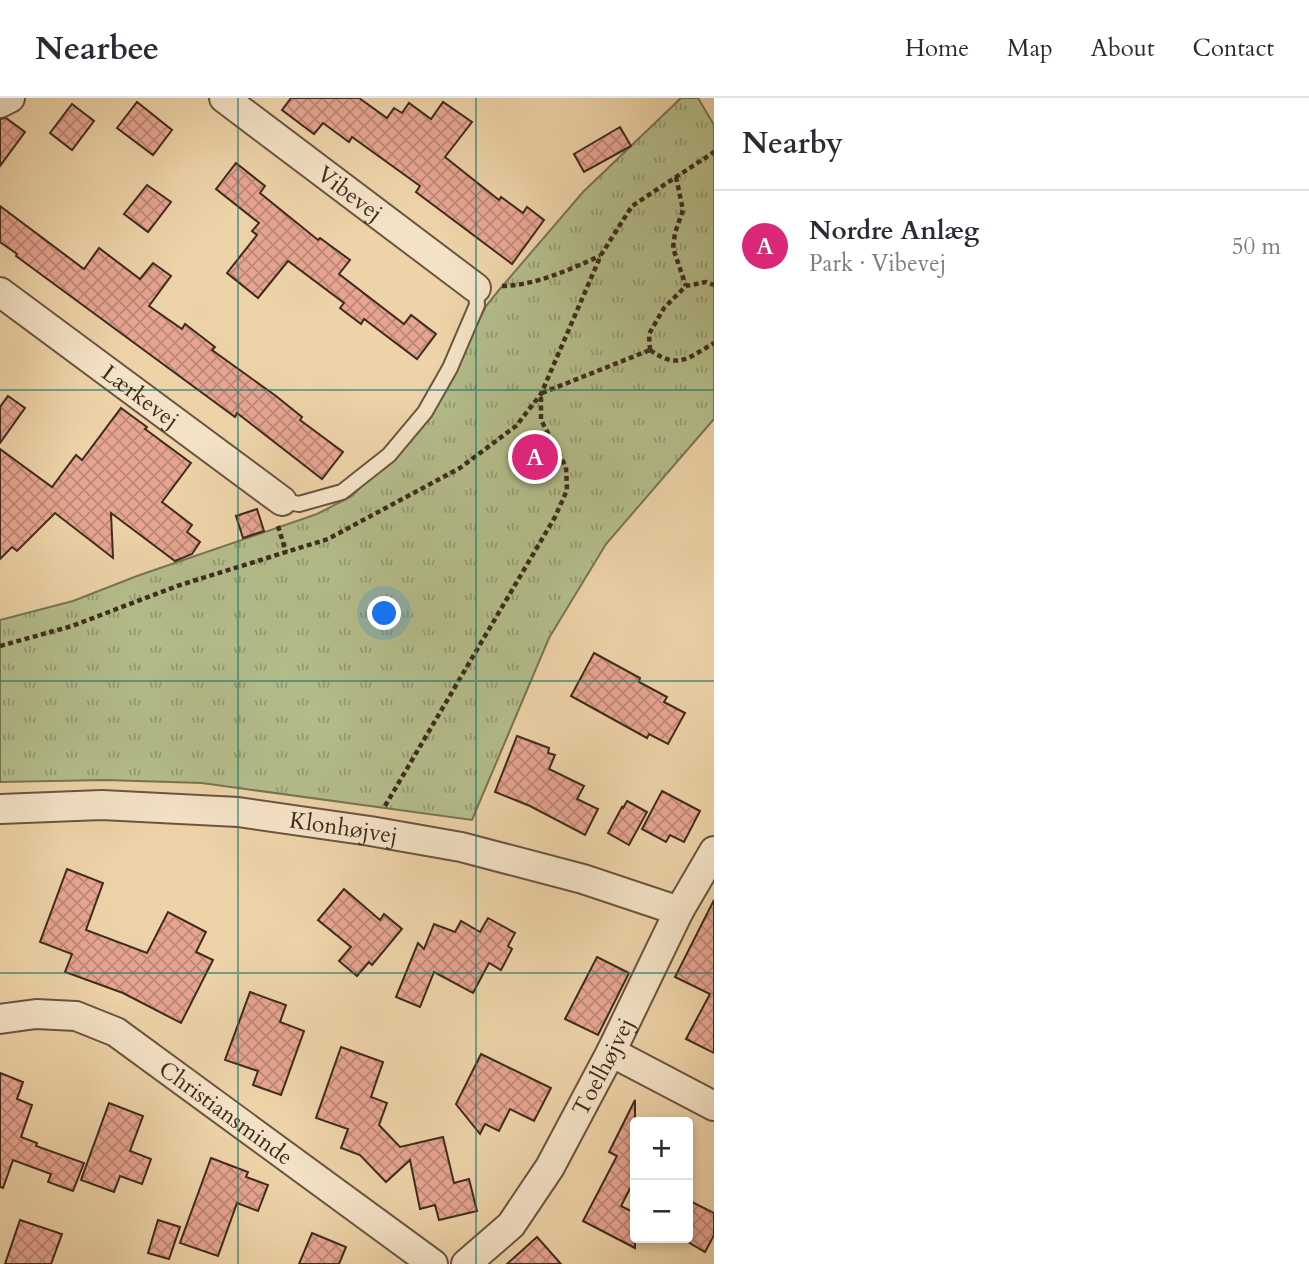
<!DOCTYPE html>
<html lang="en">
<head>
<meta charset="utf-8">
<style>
	:root { --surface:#fff; --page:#f7f7f7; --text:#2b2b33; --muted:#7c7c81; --line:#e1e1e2; --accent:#db2777 }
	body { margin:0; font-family:Cardo,serif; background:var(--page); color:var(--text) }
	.controls { position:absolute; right:21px; bottom:21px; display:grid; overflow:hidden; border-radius:7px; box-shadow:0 4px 10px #0003 }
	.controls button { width:63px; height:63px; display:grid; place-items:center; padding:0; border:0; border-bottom:2px solid var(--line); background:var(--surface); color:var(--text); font:35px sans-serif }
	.you { position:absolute; left:385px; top:516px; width:24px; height:24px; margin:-18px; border:5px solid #fff; border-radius:50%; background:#1a73e8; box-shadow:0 0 0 10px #1a73e833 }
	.badge { display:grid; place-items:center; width:46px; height:46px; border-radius:50%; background:var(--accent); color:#fff; font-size:23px; font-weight:700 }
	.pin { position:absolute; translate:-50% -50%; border:4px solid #fff; box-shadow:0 2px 7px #0006 }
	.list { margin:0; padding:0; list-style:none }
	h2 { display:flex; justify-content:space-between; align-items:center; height:91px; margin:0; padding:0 28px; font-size:30px }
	h2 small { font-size:23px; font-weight:400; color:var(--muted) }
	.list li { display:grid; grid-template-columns:46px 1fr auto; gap:21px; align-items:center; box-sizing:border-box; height:112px; padding:0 28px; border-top:2px solid var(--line) }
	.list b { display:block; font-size:26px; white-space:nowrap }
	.list p { margin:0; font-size:23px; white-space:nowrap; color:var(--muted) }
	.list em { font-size:23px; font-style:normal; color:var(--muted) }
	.map { position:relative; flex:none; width:714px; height:1166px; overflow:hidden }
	header { display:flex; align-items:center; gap:42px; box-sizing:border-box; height:98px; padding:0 35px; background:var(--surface); border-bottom:2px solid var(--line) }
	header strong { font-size:33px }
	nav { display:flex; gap:38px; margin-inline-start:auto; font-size:24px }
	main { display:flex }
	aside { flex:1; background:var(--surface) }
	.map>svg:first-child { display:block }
	.park { fill:url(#park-tufts); stroke:#797454; stroke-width:2 }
	.building { fill:url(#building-cross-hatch); stroke:#3e2b1d; stroke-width:2 }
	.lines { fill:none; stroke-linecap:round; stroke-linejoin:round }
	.service-casing { stroke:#6a5540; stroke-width:18 }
	.minor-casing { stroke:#6a5540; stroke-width:32 }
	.path { stroke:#3e2b1d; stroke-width:4.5; stroke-dasharray:5 3.5; stroke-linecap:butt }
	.service { stroke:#f4e2c6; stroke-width:14 }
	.minor { stroke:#f4e2c6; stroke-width:28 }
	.grid { fill:none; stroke:#0f766e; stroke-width:2; stroke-opacity:0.55 }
	.labels { text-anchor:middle; stroke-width:6; stroke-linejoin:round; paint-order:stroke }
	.street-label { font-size:23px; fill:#3e2b1d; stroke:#f4e2c6 }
</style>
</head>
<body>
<header>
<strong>Nearbee</strong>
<nav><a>Home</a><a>Map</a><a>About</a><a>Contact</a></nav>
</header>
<main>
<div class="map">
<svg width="714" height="1166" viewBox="0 0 714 1166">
	<defs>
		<pattern id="park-tufts" width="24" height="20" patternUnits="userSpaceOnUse" patternTransform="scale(1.75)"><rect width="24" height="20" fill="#b4be8b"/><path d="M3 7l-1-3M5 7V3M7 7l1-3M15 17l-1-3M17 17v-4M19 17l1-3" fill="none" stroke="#949b71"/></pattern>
		<pattern id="building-cross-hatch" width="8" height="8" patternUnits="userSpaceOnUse" patternTransform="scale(1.75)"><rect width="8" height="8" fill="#e7a591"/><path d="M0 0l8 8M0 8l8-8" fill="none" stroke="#bd8776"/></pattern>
	</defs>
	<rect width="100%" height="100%" fill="#eed3a8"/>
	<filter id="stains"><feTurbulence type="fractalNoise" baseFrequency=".00286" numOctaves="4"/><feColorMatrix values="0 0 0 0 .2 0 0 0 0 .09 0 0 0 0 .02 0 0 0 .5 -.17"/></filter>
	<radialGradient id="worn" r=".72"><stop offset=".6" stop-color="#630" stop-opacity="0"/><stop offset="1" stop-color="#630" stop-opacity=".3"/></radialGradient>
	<path class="park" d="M681 0H698L714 27V321L606 446 549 540 472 722 202 685 105 682 0 684V522L73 503 137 478 317 416 352 398 429 321 486 208 499 192 583 94Z"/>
	<g class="building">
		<path d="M291 0H359L387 20 394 10 402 15 409 5 431 21 443 4 472 24 445 59 499 102 501 99 523 115 527 109 544 122 512 166 416 94 420 88 352 39 349 44 323 25 314 36 282 12Z"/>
		<path d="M137 4 172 32 153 57 117 30Z"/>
		<path d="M72 6 94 23 72 52 50 35Z"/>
		<path d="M6 20 25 34 0 68V21Z"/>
		<path d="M620 29 631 48 584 74 574 56Z"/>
		<path d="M236 65 265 88 260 95 318 142 320 140 350 162 339 176 404 226 411 217 436 236 417 261 364 221 361 226 340 210 344 205 288 163 258 200 227 175 257 137 252 133 259 125 216 91Z"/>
		<path d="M147 87 171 104 148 134 124 116Z"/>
		<path d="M0 108 84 171 99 150 140 181 153 165 171 178 149 208 182 231 185 226 215 249 212 252 276 298 302 319 300 322 343 354 322 381 237 315 235 319 16 158 17 156 0 144Z"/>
		<path d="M8 298 25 310 0 345V309Z"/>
		<path d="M121 310 147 329 145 331 191 365 162 404 192 427 187 434 200 444 192 456 175 463 111 415 113 460 55 415 17 453 12 449 0 461V351L52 389 76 357 82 362Z"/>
		<path d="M257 411 264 433 243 440 236 418Z"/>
		<path d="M594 555 640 580 639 584 667 599 664 604 685 615 668 646 649 636 647 640 571 598Z"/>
		<path d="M517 638 549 650 548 655 555 657 549 671 584 688 577 701 598 711 585 737 530 708 495 694Z"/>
		<path d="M662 693 700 713 684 744 670 737 666 744 642 731Z"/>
		<path d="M627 703 647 714 629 747 608 735 622 709 623 710Z"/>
		<path d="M67 771 103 785 86 832 147 855 168 814 206 834 196 854 213 862 181 925 123 895 65 874 72 856 40 844Z"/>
		<path d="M344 791 380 822 384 816 402 831 372 867 369 864 357 878 339 863 351 849 318 822Z"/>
		<path d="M714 802V955L686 941 710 896 675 879Z"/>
		<path d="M488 820 515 835 508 848 512 851 501 872 489 865 473 895 434 874 420 909 396 899 418 845 424 851 434 826 455 834 461 823 480 834Z"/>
		<path d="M597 859 629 875 598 937 565 921Z"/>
		<path d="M250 894 286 907 280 924 304 933 281 997 253 987 258 973 225 962Z"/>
		<path d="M341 949 383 964 371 999 387 1005 379 1027 400 1049 443 1039 454 1085 469 1081 477 1113 439 1122 435 1107 420 1111 410 1062 386 1084 360 1057 341 1050 348 1031 316 1020Z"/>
		<path d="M481 956 551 990 534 1023 510 1011 499 1033 485 1026 480 1036 456 1006Z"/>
		<path d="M0 975 23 984 17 1001 32 1007 21 1039 37 1045 36 1048 84 1065 73 1093 48 1084 51 1076 13 1062 3 1090 0 1089Z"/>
		<path d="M635 1002V1081L621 1108 635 1115V1150L583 1123 617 1058 609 1054Z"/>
		<path d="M109 1005 143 1018 130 1053 151 1061 142 1086 120 1078 114 1094 81 1082Z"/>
		<path d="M211 1060 248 1074 246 1079 268 1087 258 1113 237 1105 218 1158 180 1145Z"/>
		<path d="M688 1102 714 1115V1137L705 1154 688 1144Z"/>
		<path d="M20 1122 62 1136 51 1166H5Z"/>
		<path d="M158 1122 180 1129 169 1161 148 1155Z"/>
		<path d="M312 1135 346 1149 339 1166H299Z"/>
		<path d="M537 1139 561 1166H507Z"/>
	</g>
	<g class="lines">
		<g class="service-casing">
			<path id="service" d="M282 403 299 406 342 394 389 357 425 314 450 270 477 207 476 190"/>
		</g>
		<g class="minor-casing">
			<g id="minor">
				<path id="s1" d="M224 0 476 190"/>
				<path d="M0 5 10 0"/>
				<path id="s2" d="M0 194 282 403"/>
				<path id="s3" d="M0 711 102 707 238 714 370 733 461 749 583 781 679 813"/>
				<path id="s4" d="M0 921 36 916 76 918 116 934 433 1166"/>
				<path d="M611 954 714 1008"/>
				<path id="s5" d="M466 1166 511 1127 550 1069 611 954 679 813 714 753"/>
			</g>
		</g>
		<g class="path">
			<path d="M676 79 683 112 675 135 673 150 686 188"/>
			<path d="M502 188C537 187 568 172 600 158"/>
			<path d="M650 252 649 236 664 210 686 188 706 184 714 187"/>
			<path d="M650 252C678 272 688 260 714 245"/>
			<path d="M542 295 650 252"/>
			<path d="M278 428 286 454"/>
			<path d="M0 548 72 528 177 488 328 441 460 370 516 328 541 296 601 157 632 108 714 54"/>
			<path d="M385 708 555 419 567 392 566 369 541 322V296"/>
		</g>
		<use href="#service" class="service"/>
		<use href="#minor" class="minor"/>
	</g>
	<path class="grid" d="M238 0V1166M476 0V1166M0 292H714M0 583H714M0 875H714"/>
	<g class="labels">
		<g class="street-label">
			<text dy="8" stroke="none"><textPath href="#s1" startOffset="158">Vibevej</textPath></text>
			<text dy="8" stroke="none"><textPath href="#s2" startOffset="175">Lærkevej</textPath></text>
			<text dy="8" stroke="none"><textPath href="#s3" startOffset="345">Klonhøjvej</textPath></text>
			<text dy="8" stroke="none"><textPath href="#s5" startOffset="243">Toelhøjvej</textPath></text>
			<text dy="8" stroke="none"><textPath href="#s4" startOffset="256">Christiansminde</textPath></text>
		</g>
	</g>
	<rect width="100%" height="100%" filter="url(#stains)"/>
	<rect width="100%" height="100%" fill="url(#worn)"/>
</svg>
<div class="controls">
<button>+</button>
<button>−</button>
</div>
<div class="you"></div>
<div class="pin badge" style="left:535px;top:359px">A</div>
</div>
<aside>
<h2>Nearby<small></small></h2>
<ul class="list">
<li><span class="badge">A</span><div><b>Nordre Anlæg</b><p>Park · Vibevej</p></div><em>50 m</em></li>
</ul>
</aside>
</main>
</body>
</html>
